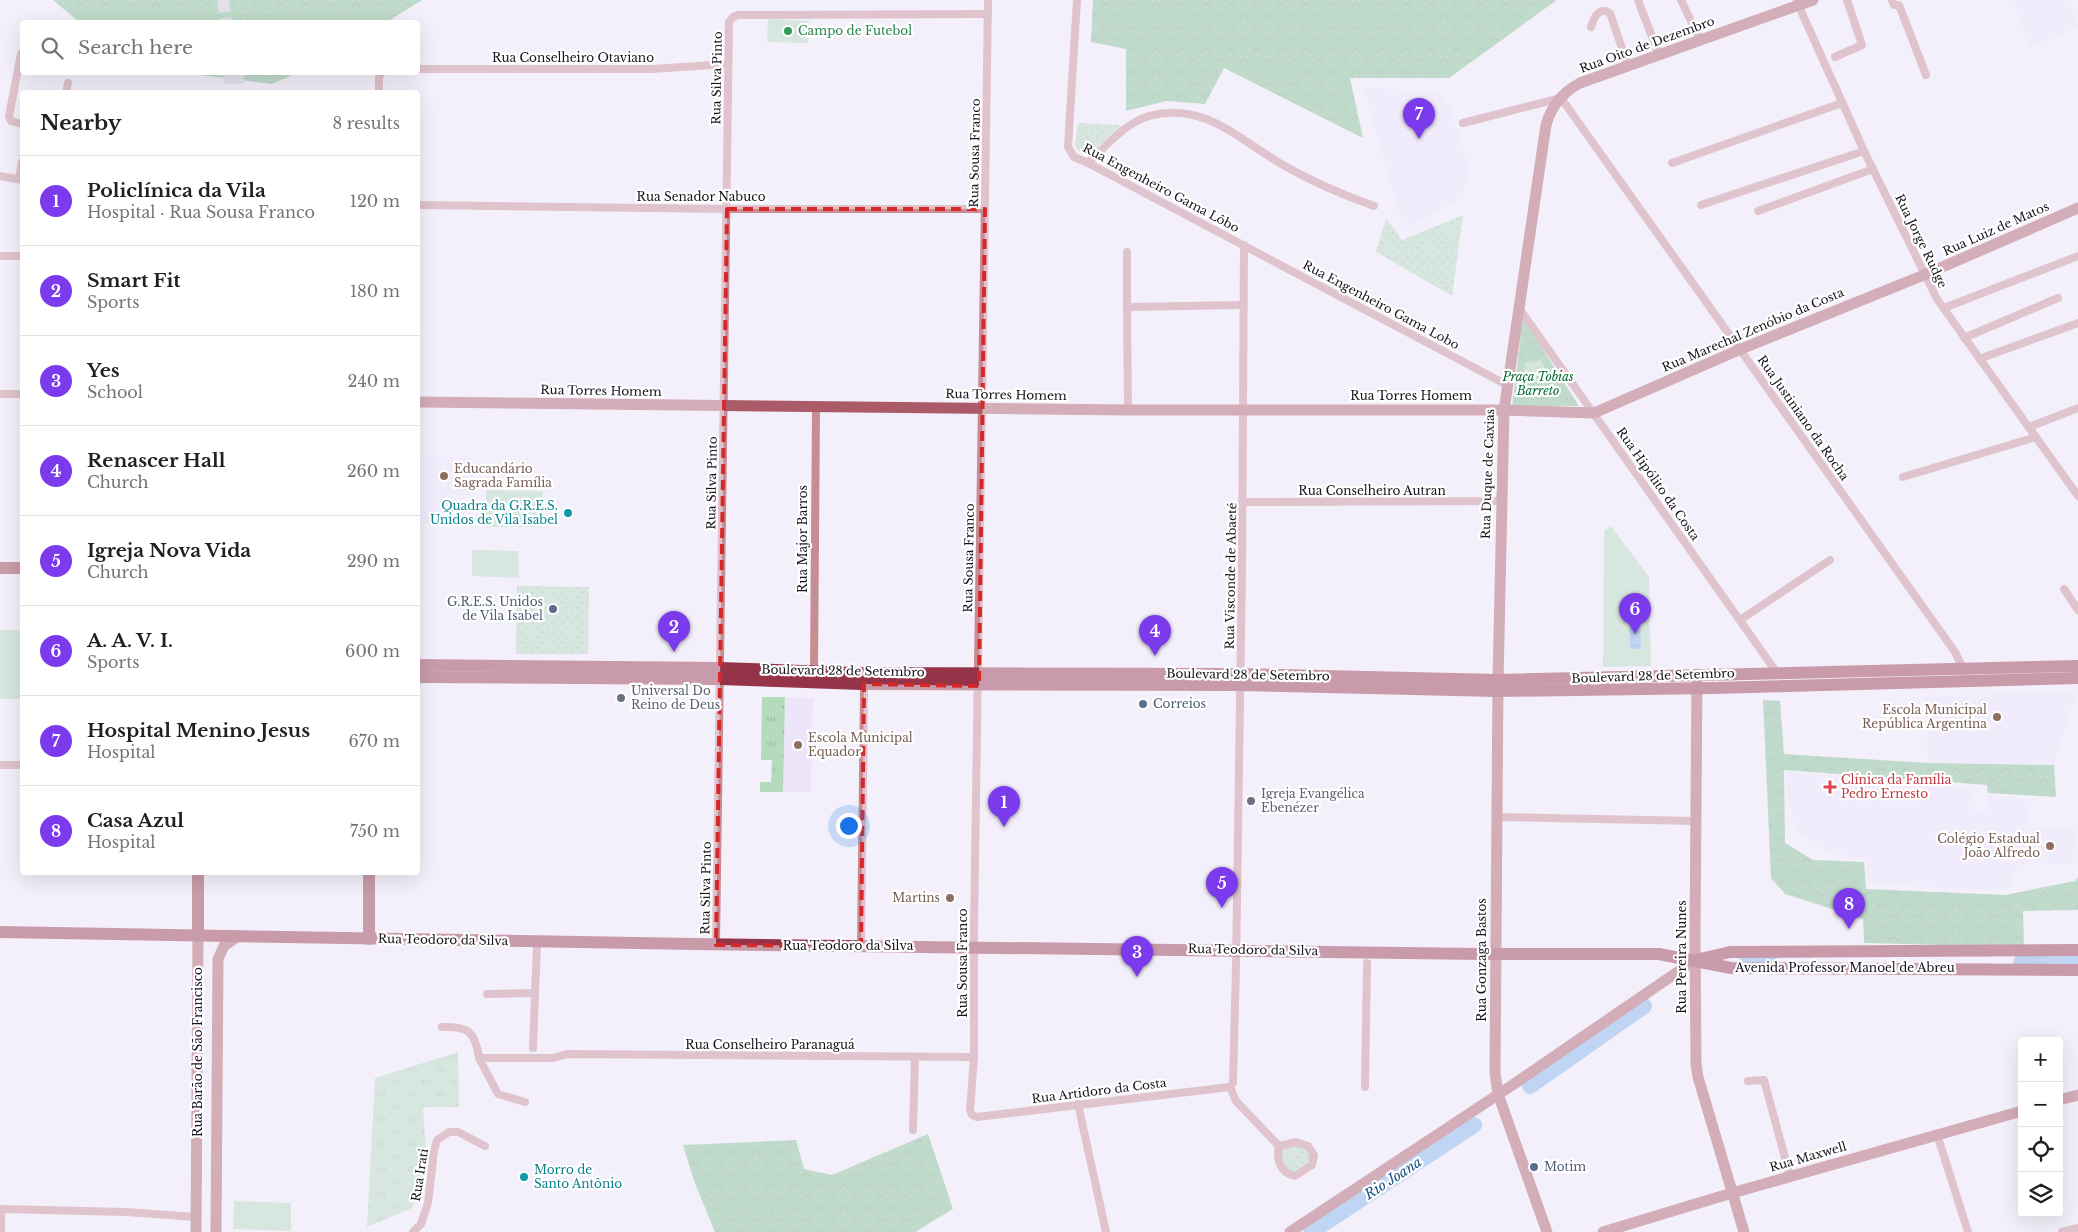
<!DOCTYPE html>
<html lang="en">
<head>
<meta charset="utf-8">
<style>
	:root { --surface:#fff; --page:#f6f6f6; --text:#202124; --muted:#757577; --line:#e0e0e0; --accent:#7c3aed }
	body { margin:0; font-family:"Libre Baskerville",serif; background:var(--page); color:var(--text) }
	.controls { position:absolute; right:15px; bottom:15px; display:grid; overflow:hidden; border-radius:5px; box-shadow:0 5px 20px #0002 }
	.controls button { width:45px; height:45px; display:grid; place-items:center; padding:0; border:0; border-bottom:1px solid var(--line); background:var(--surface); color:var(--text); font:25px sans-serif }
	.you { position:absolute; left:848px; top:825px; width:18px; height:18px; margin:-12px; border:4px solid #fff; border-radius:50%; background:#1a73e8; box-shadow:0 0 0 8px #1a73e833 }
	.badge { display:grid; place-items:center; width:32px; height:32px; border-radius:50%; background:var(--accent); color:#fff; font-size:16px; font-weight:700 }
	.pin { position:absolute; translate:-50% -41px; filter:drop-shadow(0 1px 2px #0008) }
	.pin::after { content:''; position:absolute; top:26px; width:18px; height:15px; background:inherit; clip-path:polygon(0 0,100% 0,50% 100%) }
	.list { margin:0; padding:0; list-style:none }
	h2 { display:flex; justify-content:space-between; align-items:center; height:65px; margin:0; padding:0 20px; font-size:21px }
	h2 small { font-size:16px; font-weight:400; color:var(--muted) }
	.list li { display:grid; grid-template-columns:32px 1fr auto; gap:15px; align-items:center; box-sizing:border-box; height:90px; padding:0 20px; border-top:1px solid var(--line) }
	.list b { display:block; font-size:19px; white-space:nowrap }
	.list p { margin:0; font-size:16px; white-space:nowrap; color:var(--muted) }
	.list em { font-size:16px; font-style:normal; color:var(--muted) }
	.icon { flex:none; width:28px; height:28px; fill:none; stroke:currentColor; stroke-width:2; stroke-linecap:round; stroke-linejoin:round }
	.map { position:relative; flex:none; width:2078px; height:1232px; overflow:hidden }
	.search { position:absolute; background:var(--surface); box-shadow:0 5px 20px #0002; left:20px; top:20px; width:400px; height:55px; display:flex; align-items:center; gap:12px; box-sizing:border-box; padding:0 18px; border-radius:5px; color:var(--muted); font-size:19px }
	.panel { position:absolute; background:var(--surface); box-shadow:0 5px 20px #0002; left:20px; top:90px; width:400px; height:785px; border-radius:5px }
	.map>svg:first-child { display:block }
	.built { fill:#ede6fb }
	.grass { fill:url(#grass-tufts) }
	.forest { fill:url(#forest-crowns) }
	.park { fill:url(#park-dots) }
	.garden { fill:#b4dcbc }
	.water { fill:url(#water-waves) }
	.lines { fill:none; stroke-linecap:round; stroke-linejoin:round }
	.river { stroke:#80b3e8; stroke-width:16 }
	.primary-tunnel { stroke:#d3cfda; stroke-width:12; stroke-dasharray:12 6; stroke-linecap:butt }
	.street { stroke:#c68d94; stroke-width:8 }
	.secondary { stroke:#ab5b67; stroke-width:11 }
	.primary { stroke:#953448; stroke-width:12 }
	.marked { fill:none; stroke:#d62828; stroke-width:4; stroke-dasharray:10 6; stroke-linejoin:round }
	.leisure-dot { fill:#2e9e5b; stroke:#fff; stroke-width:2 }
	.education-dot { fill:#8d6e63; stroke:#fff; stroke-width:2 }
	.culture-dot { fill:#0f9aa8; stroke:#fff; stroke-width:2 }
	.service-dot { fill:#5c6f8a; stroke:#fff; stroke-width:2 }
	.worship-dot { fill:#6b7280; stroke:#fff; stroke-width:2 }
	.health-dot { fill:#e0444e; stroke:#fff; stroke-width:2 }
	.labels { text-anchor:middle; stroke-width:4.5; stroke-linejoin:round; paint-order:stroke }
	.leisure-label { font-size:12px; fill:#27864d; stroke:#fff; text-anchor:start }
	.street-label { font-size:12px; fill:#16131c; stroke:#fff }
	.park-label { font-size:12px; font-style:italic; fill:#046a30; stroke:#fff }
	.education-label { font-size:12px; fill:#785e54; stroke:#fff; text-anchor:end }
	.culture-label { font-size:12px; fill:#0d838f; stroke:#fff; text-anchor:end }
	.service-label { font-size:12px; fill:#4e5e75; stroke:#fff; text-anchor:start }
	.worship-label { font-size:12px; fill:#5b616d; stroke:#fff; text-anchor:start }
	.health-label { font-size:12px; fill:#be3a42; stroke:#fff; text-anchor:start }
	.water-label { font-size:14px; font-style:italic; fill:#1b5182; stroke:#fff }
</style>
</head>
<body>
<div class="map">
<svg width="2078" height="1232" viewBox="0 0 2078 1232">
	<defs>
		<pattern id="grass-tufts" width="24" height="20" patternUnits="userSpaceOnUse" patternTransform="scale(1.25)"><rect width="24" height="20" fill="#b4dcbc"/><path d="M3 7l-1-3M5 7V3M7 7l1-3M15 17l-1-3M17 17v-4M19 17l1-3" fill="none" stroke="#9abca1"/></pattern>
		<pattern id="forest-crowns" width="20" height="18" patternUnits="userSpaceOnUse" patternTransform="scale(1.25)"><rect width="20" height="18" fill="#82c090"/><path d="M2 6a3 3 0 1 1 6 0M12 15a3 3 0 1 1 6 0" fill="none" stroke="#70a47c"/></pattern>
		<pattern id="park-dots" width="8" height="8" patternUnits="userSpaceOnUse" patternTransform="scale(1.25)"><rect width="8" height="8" fill="#b4dcbc"/><path d="M2 2h.1M6 6h.1" fill="none" stroke="#9abca1" stroke-width="1.8" stroke-linecap="round"/></pattern>
		<pattern id="water-waves" width="16" height="10" patternUnits="userSpaceOnUse" patternTransform="scale(1.25)"><rect width="16" height="10" fill="#80b3e8"/><path d="M0 5q4-4 8 0t8 0" fill="none" stroke="#6e99c6"/></pattern>
	</defs>
	<rect width="100%" height="100%" fill="#f4f0fb"/>
	<g class="built">
		<path d="M2013 0H2070L2078 27 2029 48Z"/>
		<path d="M1363 86 1441 94 1451 109 1470 169 1462 197 1404 231Z"/>
		<path d="M418 457 471 458 470 495H450L449 524H418Z"/>
		<path d="M2077 692 2054 765 1928 763 1923 696Z"/>
		<path d="M785 697 813 698 811 792H783Z"/>
		<path d="M1786 772 1972 787 1969 810H1986L1987 795 2031 799 2028 826 2075 829 2073 865 2024 863 2023 872 2011 873 2012 887 1998 890H1964L1868 883 1866 859 1826 853 1795 829 1787 795Z"/>
	</g>
	<g class="grass">
		<path d="M762 697H785L783 792H760V782H771L772 760H761Z"/>
		<path d="M458 1052 459 1107H423L427 1161 412 1208 367 1227 375 1078Z"/>
	</g>
	<g class="forest">
		<path d="M53 0H422L387 22H79Z"/>
		<path d="M1093 0H1557L1449 78H1350L1363 138 1224 68 1205 104 1166 101 1126 111V49L1091 42Z"/>
		<path d="M184 73H297L272 84Z"/>
		<path d="M1523 318 1579 406H1512Z"/>
		<path d="M1763 700 1780 701 1784 754 1928 763 2054 765 2056 797 1988 793 1987 785 1784 770 1785 843 1813 860 1864 862 1866 889 2005 895 2075 881 2078 877V910L2023 911 2024 947 1864 943 1863 919 1785 894 1771 878Z"/>
		<path d="M928 1134 953 1209 915 1232H715L694 1181 683 1145 796 1140 804 1169 832 1175Z"/>
	</g>
	<g class="park">
		<path d="M1078 123 1121 125 1091 153H1084L1077 150 1075 144Z"/>
		<path d="M1463 215 1452 296 1376 252 1386 218 1402 240Z"/>
		<path d="M1541 360 1546 370 1524 373 1525 363Z"/>
		<path d="M517 586 589 587 588 654H516Z"/>
		<path d="M1300 1145C1321 1153 1308 1163 1297 1173H1290L1281 1160 1282 1147Z"/>
	</g>
	<g class="garden">
		<path d="M768 19 809 21 808 43 767 42Z"/>
		<path d="M486 490 543 491V527H486Z"/>
		<path d="M1611 526 1649 577 1651 666 1603 667 1604 531Z"/>
		<path d="M472 550 518 551 519 578 472 576Z"/>
		<rect x="0" y="630" width="22" height="69"/>
		<path d="M234 1201 291 1203V1231L233 1229Z"/>
	</g>
	<path class="water" d="M1629 618H1640L1641 649H1630Z"/>
	<g class="lines">
		<g class="river">
			<path d="M2021 962 2078 961"/>
			<path d="M1746 963 1770 961"/>
			<path d="M1530 1086 1644 1006"/>
			<path d="M1311 1232 1474 1125"/>
		</g>
		<g class="primary-tunnel">
			<path d="M223 0 226 22"/>
			<path d="M229 72 230 92"/>
			<path d="M237 72 239 92"/>
		</g>
		<g class="street">
			<path d="M988 0 974 931V1057L970 1110 972 1115 977 1117 1230 1087"/>
			<path d="M1077 0 1068 147 1074 157 1088 163 1507 385"/>
			<path d="M1638 0 1659 55"/>
			<path d="M1681 0 1700 40"/>
			<path d="M1892 0 1894 5H1899L1926 75"/>
			<path d="M1797 2 1864 151 1937 299 2078 496"/>
			<path d="M1591 27C1594 19 1596 10 1606 11L1610 13 1628 66"/>
			<path d="M21 54 9 116 11 121 22 124"/>
			<path d="M1835 57 1862 45 1847 0"/>
			<path d="M418 69H652L728 64"/>
			<path d="M66 92 68 83"/>
			<path d="M379 92V78L382 72"/>
			<path d="M1463 123 1561 98 1955 652 1964 671"/>
			<path d="M1088 163C1106 146 1125 123 1149 116 1204 101 1238 139 1283 165 1309 180 1346 196 1374 206"/>
			<path d="M1672 163 1842 103"/>
			<path d="M0 176 22 180"/>
			<path d="M19 179 22 162"/>
			<path d="M418 205 727 209H985"/>
			<path d="M1701 205 1864 151"/>
			<path d="M1758 211 1873 169"/>
			<path d="M1127 252V307"/>
			<path d="M0 256H22"/>
			<path d="M1519 308 1777 673"/>
			<path d="M1944 308 2078 256"/>
			<path d="M1964 338 2058 298"/>
			<path d="M1979 359 2078 323"/>
			<path d="M0 394H22"/>
			<path d="M1128 410 1127 307 1242 305"/>
			<path d="M2029 427 2078 408"/>
			<path d="M1903 477 2036 437"/>
			<path d="M1243 502 1501 501"/>
			<path d="M2064 589 2078 610"/>
			<path d="M1740 620 1830 560"/>
			<path d="M814 672 816 406"/>
			<path d="M860 681 864 690 861 946"/>
			<path d="M0 765H22"/>
			<path d="M1497 817 1696 821"/>
			<path d="M716 945 729 22 733 17 738 15 988 14"/>
			<path d="M487 994 535 993"/>
			<path d="M442 1027C469 1026 475 1032 479 1058H553L567 1054 974 1057"/>
			<path d="M533 1048 537 942"/>
			<path d="M479 1058 498 1094 525 1102"/>
			<path d="M1748 1081 1764 1080 1790 1176"/>
			<path d="M1230 1087 1233 1083 1236 965 1242 571 1244 245"/>
			<path d="M1230 1087 1236 1101 1279 1146"/>
			<path d="M1365 1087 1367 963"/>
			<path d="M1078 1104 1106 1232"/>
			<path d="M913 1130 915 1057"/>
			<path d="M1937 1134 1968 1232"/>
			<path d="M1296 1142 1308 1146 1314 1155 1312 1165 1295 1176C1280 1173 1276 1159 1279 1146Z"/>
			<path d="M0 1209 126 1212 196 1217"/>
			<path d="M1 1209V1232"/>
			<path d="M413 1232 421 1224 428 1203 434 1151 437 1140 449 1132H458L485 1146"/>
			<path d="M2062 1232 2078 1228"/>
		</g>
		<g class="secondary">
			<path d="M418 402 1128 410H1504L1594 413 1741 349 1924 275 2078 208"/>
			<path d="M1697 674 1695 938 1696 1064 1698 1077 1744 1232"/>
			<path d="M2059 1100 2078 1095"/>
			<path d="M196 1232 198 935"/>
			<path d="M216 1232 218 959 224 946 238 936"/>
			<path d="M1290 1232 1511 1086 1695 960"/>
			<path d="M1547 1232 1498 1094 1495 1073 1498 680 1504 410 1546 125C1551 107 1563 92 1580 83L1813 0"/>
			<path d="M1603 1232 1732 1193 2022 1111"/>
		</g>
		<g class="primary">
			<path d="M0 568H22"/>
			<path d="M418 665 721 668 855 673 1241 674 1498 680 2078 666"/>
			<path d="M418 677 720 679 862 684 1240 685 1498 691 1713 688 2078 678"/>
			<path d="M198 872V935"/>
			<path d="M0 932 693 944 1480 954H1659L1731 968 2078 970"/>
			<path d="M369 939V872"/>
			<path d="M1700 959 1730 952 2078 950"/>
		</g>
	</g>
	<path d="M0 0H2078V1232H0ZM727 209H985L979 686 864 684 861 946 716 945Z" fill="#f4f0fb" fill-opacity=".55" fill-rule="evenodd"/>
	<path class="marked" d="M727 209H985L979 686 864 684 861 946 716 945Z"/>
	<circle class="leisure-dot" cx="788" cy="31" r="5"/>
	<g class="education-dot">
		<circle cx="444" cy="476" r="5"/>
		<circle cx="1997" cy="717" r="5"/>
		<circle cx="798" cy="745" r="5"/>
		<circle cx="2050" cy="846" r="5"/>
		<circle cx="950" cy="898" r="5"/>
	</g>
	<g class="culture-dot">
		<circle cx="568" cy="513" r="5"/>
		<circle cx="524" cy="1177" r="5"/>
	</g>
	<g class="service-dot">
		<circle cx="553" cy="609" r="5"/>
		<circle cx="1143" cy="704" r="5"/>
		<circle cx="1534" cy="1167" r="5"/>
	</g>
	<g class="worship-dot">
		<circle cx="621" cy="698" r="5"/>
		<circle cx="1251" cy="801" r="5"/>
	</g>
	<path class="health-dot" d="M1827.5 779.5h5v5h5v5h-5v5h-5v-5h-5v-5h5z"/>
	<g class="labels">
		<g class="leisure-label">
			<text x="798" y="35">Campo de Futebol</text>
		</g>
		<g class="street-label">
			<text transform="translate(1647 45) rotate(-20)" y="4">Rua Oito de Dezembro</text>
			<text x="573" y="62">Rua Conselheiro Otaviano</text>
			<text transform="translate(717 78) rotate(-89)" y="4">Rua Silva Pinto</text>
			<text transform="translate(975 153) rotate(-89)" y="4">Rua Sousa Franco</text>
			<text transform="translate(1161 188) rotate(28)" y="4">Rua Engenheiro Gama Lôbo</text>
			<text x="701" y="201">Rua Senador Nabuco</text>
			<text transform="translate(1996 229) rotate(-24)" y="4">Rua Luiz de Matos</text>
			<text transform="translate(1921 241) rotate(64)" y="4">Rua Jorge Rudge</text>
			<text transform="translate(1381 305) rotate(28)" y="4">Rua Engenheiro Gama Lobo</text>
			<text transform="translate(1753 330) rotate(-23)" y="4">Rua Marechal Zenóbio da Costa</text>
			<text transform="translate(601 391) rotate(1)" y="4">Rua Torres Homem</text>
			<text transform="translate(1006 395) rotate(1)" y="4">Rua Torres Homem</text>
			<text x="1411" y="400">Rua Torres Homem</text>
			<text transform="translate(1803 418) rotate(55)" y="4">Rua Justiniano da Rocha</text>
			<text transform="translate(1488 474) rotate(-88)" y="4">Rua Duque de Caxias</text>
			<text transform="translate(712 483) rotate(-89)" y="4">Rua Silva Pinto</text>
			<text transform="translate(1658 484) rotate(55)" y="4">Rua Hipólito da Costa</text>
			<text x="1372" y="495">Rua Conselheiro Autran</text>
			<text transform="translate(803 539) rotate(-90)" y="4">Rua Major Barros</text>
			<text transform="translate(969 558) rotate(-89)" y="4">Rua Sousa Franco</text>
			<text transform="translate(1231 576) rotate(-89)" y="4">Rua Visconde de Abaeté</text>
			<text transform="translate(843 671) rotate(1)" y="4">Boulevard 28 de Setembro</text>
			<text transform="translate(1248 675) rotate(1)" y="4">Boulevard 28 de Setembro</text>
			<text transform="translate(1653 676) rotate(-2)" y="4">Boulevard 28 de Setembro</text>
			<text transform="translate(706 888) rotate(-89)" y="4">Rua Silva Pinto</text>
			<text transform="translate(443 940) rotate(1)" y="4">Rua Teodoro da Silva</text>
			<text x="848" y="950">Rua Teodoro da Silva</text>
			<text transform="translate(1253 950) rotate(1)" y="4">Rua Teodoro da Silva</text>
			<text transform="translate(1682 957) rotate(-90)" y="4">Rua Pereira Nunes</text>
			<text transform="translate(1482 960) rotate(-90)" y="4">Rua Gonzaga Bastos</text>
			<text transform="translate(963 963) rotate(-90)" y="4">Rua Sousa Franco</text>
			<text x="1845" y="972">Avenida Professor Manoel de Abreu</text>
			<text x="770" y="1049">Rua Conselheiro Paranaguá</text>
			<text transform="translate(198 1052) rotate(-90)" y="4">Rua Barão de São Francisco</text>
			<text transform="translate(1099 1091) rotate(-7)" y="4">Rua Artidoro da Costa</text>
			<text transform="translate(1808 1157) rotate(-16)" y="4">Rua Maxwell</text>
			<text transform="translate(420 1175) rotate(-81)" y="4">Rua Irati</text>
		</g>
		<g class="park-label">
			<text x="1538" y="381">Praça Tobias<tspan x="1538" dy="14">Barreto</tspan></text>
		</g>
		<g class="education-label">
			<text x="454" y="473" text-anchor="start">Educandário<tspan x="454" dy="14">Sagrada Família</tspan></text>
			<text x="1987" y="714">Escola Municipal<tspan x="1987" dy="14">República Argentina</tspan></text>
			<text x="808" y="742" text-anchor="start">Escola Municipal<tspan x="808" dy="14">Equador</tspan></text>
			<text x="2040" y="843">Colégio Estadual<tspan x="2040" dy="14">João Alfredo</tspan></text>
			<text x="940" y="902">Martins</text>
		</g>
		<g class="culture-label">
			<text x="558" y="510">Quadra da G.R.E.S.<tspan x="558" dy="14">Unidos de Vila Isabel</tspan></text>
			<text x="534" y="1174" text-anchor="start">Morro de<tspan x="534" dy="14">Santo Antônio</tspan></text>
		</g>
		<g class="service-label">
			<text x="543" y="606" text-anchor="end">G.R.E.S. Unidos<tspan x="543" dy="14">de Vila Isabel</tspan></text>
			<text x="1153" y="708">Correios</text>
			<text x="1544" y="1171">Motim</text>
		</g>
		<g class="worship-label">
			<text x="631" y="695">Universal Do<tspan x="631" dy="14">Reino de Deus</tspan></text>
			<text x="1261" y="798">Igreja Evangélica<tspan x="1261" dy="14">Ebenézer</tspan></text>
		</g>
		<g class="health-label">
			<text x="1841" y="784">Clínica da Família<tspan x="1841" dy="14">Pedro Ernesto</tspan></text>
		</g>
		<g class="water-label">
			<text transform="translate(1393 1178) rotate(-33)" y="5">Rio Joana</text>
		</g>
	</g>
</svg>
<div class="controls">
<button>+</button>
<button>−</button>
<button><svg class="icon" aria-label="locate" viewBox="0 0 24 24"><circle cx="12" cy="12" r="6"/><path d="M12 2v4M12 18v4M2 12h4M18 12h4"/></svg></button>
<button><svg class="icon" aria-label="layers" viewBox="0 0 24 24"><path d="M12 4l9 5-9 5-9-5zM3 14l9 5 9-5"/></svg></button>
</div>
<div class="you"></div>
<div class="pin badge" style="left:1004px;top:827px">1</div>
<div class="pin badge" style="left:674px;top:652px">2</div>
<div class="pin badge" style="left:1137px;top:977px">3</div>
<div class="pin badge" style="left:1155px;top:656px">4</div>
<div class="pin badge" style="left:1222px;top:908px">5</div>
<div class="pin badge" style="left:1635px;top:634px">6</div>
<div class="pin badge" style="left:1419px;top:139px">7</div>
<div class="pin badge" style="left:1849px;top:929px">8</div>
<div class="search"><svg class="icon" aria-label="search" viewBox="0 0 24 24"><circle cx="10" cy="10" r="6"/><path d="M15 15l6 6"/></svg>Search here</div>
<section class="panel">
<h2>Nearby<small>8 results</small></h2>
<ul class="list">
<li><span class="badge">1</span><div><b>Policlínica da Vila</b><p>Hospital · Rua Sousa Franco</p></div><em>120 m</em></li>
<li><span class="badge">2</span><div><b>Smart Fit</b><p>Sports</p></div><em>180 m</em></li>
<li><span class="badge">3</span><div><b>Yes</b><p>School</p></div><em>240 m</em></li>
<li><span class="badge">4</span><div><b>Renascer Hall</b><p>Church</p></div><em>260 m</em></li>
<li><span class="badge">5</span><div><b>Igreja Nova Vida</b><p>Church</p></div><em>290 m</em></li>
<li><span class="badge">6</span><div><b>A. A. V. I.</b><p>Sports</p></div><em>600 m</em></li>
<li><span class="badge">7</span><div><b>Hospital Menino Jesus</b><p>Hospital</p></div><em>670 m</em></li>
<li><span class="badge">8</span><div><b>Casa Azul</b><p>Hospital</p></div><em>750 m</em></li>
</ul>
</section>
</div>
</body>
</html>
